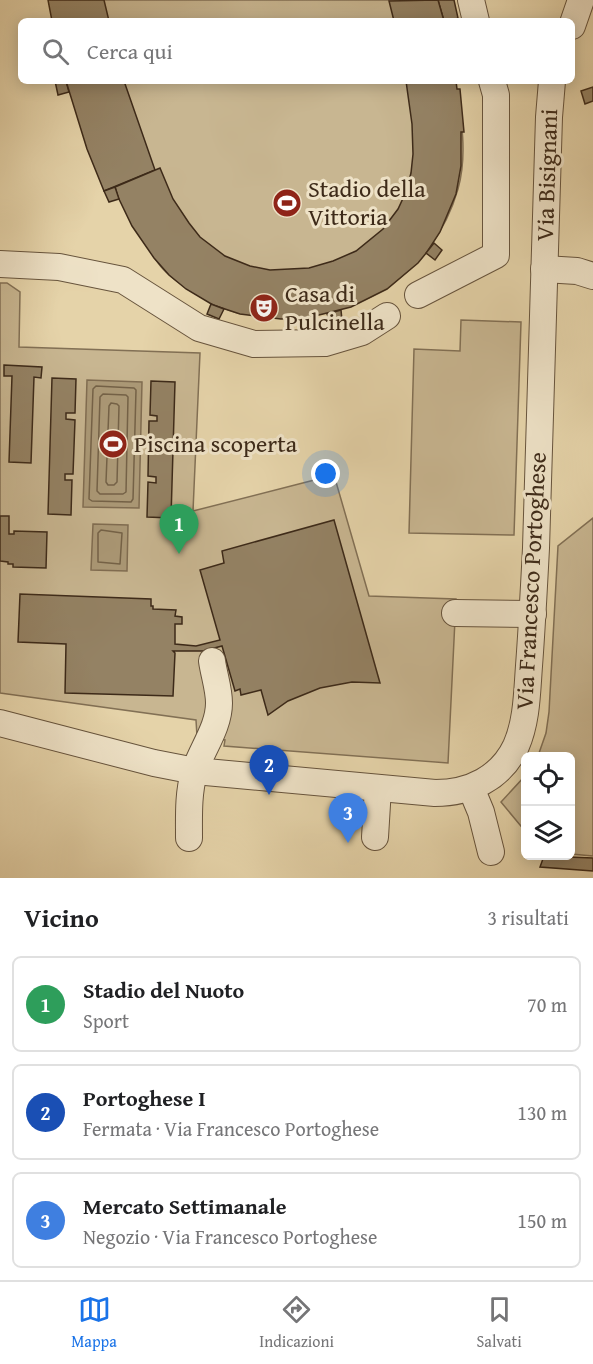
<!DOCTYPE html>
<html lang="it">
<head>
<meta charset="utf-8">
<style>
	:root { --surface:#fff; --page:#f6f6f6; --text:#202124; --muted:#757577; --line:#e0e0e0; --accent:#1a73e8 }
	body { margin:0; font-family:"Gentium Book Plus",serif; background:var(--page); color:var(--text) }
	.controls { position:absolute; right:18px; bottom:18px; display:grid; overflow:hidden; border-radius:9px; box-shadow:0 3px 15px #0003 }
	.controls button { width:54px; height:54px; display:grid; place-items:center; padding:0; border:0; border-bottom:2px solid var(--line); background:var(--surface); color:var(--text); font:30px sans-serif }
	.you { position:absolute; left:326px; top:474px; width:21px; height:21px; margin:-15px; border:4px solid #fff; border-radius:50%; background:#1a73e8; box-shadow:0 0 0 9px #1a73e833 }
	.badge { display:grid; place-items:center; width:39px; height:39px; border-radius:50%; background:var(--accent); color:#fff; font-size:20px; font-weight:700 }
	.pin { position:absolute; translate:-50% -50px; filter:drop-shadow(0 2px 3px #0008) }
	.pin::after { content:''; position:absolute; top:32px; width:21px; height:18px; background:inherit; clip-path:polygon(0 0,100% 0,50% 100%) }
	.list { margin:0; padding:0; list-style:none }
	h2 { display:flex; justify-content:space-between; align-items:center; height:78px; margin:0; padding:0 24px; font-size:26px }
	h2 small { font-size:20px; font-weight:400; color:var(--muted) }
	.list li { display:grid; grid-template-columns:39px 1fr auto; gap:18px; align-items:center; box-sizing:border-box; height:96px; margin:0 12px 12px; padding:0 12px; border:2px solid var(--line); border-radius:9px }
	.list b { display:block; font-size:22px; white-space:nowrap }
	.list p { margin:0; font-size:20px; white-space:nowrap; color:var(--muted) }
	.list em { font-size:20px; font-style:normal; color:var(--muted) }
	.icon { flex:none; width:33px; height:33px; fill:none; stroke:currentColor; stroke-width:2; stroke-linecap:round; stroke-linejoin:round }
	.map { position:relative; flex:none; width:593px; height:878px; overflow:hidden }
	.search { position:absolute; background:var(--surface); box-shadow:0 3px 15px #0003; left:18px; right:18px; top:18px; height:66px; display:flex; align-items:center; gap:15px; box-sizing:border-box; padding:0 21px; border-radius:9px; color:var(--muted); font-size:22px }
	.sheet { height:402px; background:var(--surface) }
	nav { display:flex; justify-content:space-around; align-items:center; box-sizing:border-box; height:84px; border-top:2px solid var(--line); background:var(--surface); font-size:16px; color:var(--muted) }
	nav a { display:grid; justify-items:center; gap:3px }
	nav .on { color:var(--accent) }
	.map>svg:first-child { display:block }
	.green { fill:#c8b691; stroke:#827055; stroke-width:1.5 }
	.water { fill:#ac9a78; stroke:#806d52; stroke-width:1.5 }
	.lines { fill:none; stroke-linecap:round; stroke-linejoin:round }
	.shore { stroke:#746248; stroke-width:1.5 }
	.building { fill:#948264; stroke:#3d2a19; stroke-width:1.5 }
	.minor-casing { stroke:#67543d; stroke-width:28 }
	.minor { stroke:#eee2c7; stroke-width:26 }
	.labels { text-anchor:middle; stroke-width:6; stroke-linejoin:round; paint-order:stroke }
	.street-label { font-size:24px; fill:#3d2a19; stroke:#eee2c7 }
	.poi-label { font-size:24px; fill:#3d2a19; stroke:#eee2c7; text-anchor:start }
</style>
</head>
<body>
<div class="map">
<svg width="593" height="878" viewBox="0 0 593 878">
	<rect width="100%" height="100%" fill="#e5d3a9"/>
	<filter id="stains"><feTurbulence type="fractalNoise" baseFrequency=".00333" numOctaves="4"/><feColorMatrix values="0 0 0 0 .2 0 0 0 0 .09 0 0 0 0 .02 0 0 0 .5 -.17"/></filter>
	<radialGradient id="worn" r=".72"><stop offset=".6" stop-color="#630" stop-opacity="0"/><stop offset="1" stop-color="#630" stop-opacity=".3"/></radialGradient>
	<g class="green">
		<path d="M56 0H438L444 21H60Z"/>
		<path d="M74 81H455C461 116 468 154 458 189 433 276 352 326 263 316 253 314 241 315 232 311 224 309 215 303 208 299 193 292 174 281 163 269 156 262 151 251 145 242 113 193 94 136 74 81Z"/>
		<path d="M0 283H7L20 292 19 347 200 353 193 511 334 475 369 596 456 599 448 763 224 746 225 740 197 736 196 720 0 693Z"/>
		<path d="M461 320 521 322 514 535 409 533 414 349 460 351Z"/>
		<path d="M593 518V856L571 854 570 756H538L546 733 549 712 558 546Z"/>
		<path d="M525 776V831L501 802Z"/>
	</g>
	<g class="water">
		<path d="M87 380 142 382 139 508 83 507Z"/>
		<path d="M93 524 128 525 127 571 91 570Z"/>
	</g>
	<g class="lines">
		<g class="shore">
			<path d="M96 386 134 388 136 390 133 499 131 502 92 501 89 499 93 389Z"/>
			<path d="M103 394 126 395 128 397 126 492 123 494H100L97 491 100 397Z"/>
			<path d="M111 403 117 404 119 406 117 482 114 485H108L106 482 109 406Z"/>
			<path d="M101 530 122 533 120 564 98 562V533Z"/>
		</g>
	</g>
	<g class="building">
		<path d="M48 0H104L109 21H52Z"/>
		<path d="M438 0H454L458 18 452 21H444Z"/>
		<path d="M438 0 444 21H394L389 1Z"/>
		<path d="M55 81H66L69 92 58 95Z"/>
		<path d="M66 81H124L155 170 104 191 87 149Z"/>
		<path d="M406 81H456L457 89H460L464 132H461V166L456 194 440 232 427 252 418 263 387 289 351 307 311 317 281 319 240 314 213 305 186 289 169 275 154 258 132 226 118 197 115 187 160 168 173 199 189 223 200 237 225 256 250 266 270 270 309 268 333 261 356 251 383 229 398 209 405 194 411 173 413 154 412 124Z"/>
		<path d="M593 87V101L585 104 581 91Z"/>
		<path d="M115 187 119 199 109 202 104 191Z"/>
		<path d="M434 243 442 250 435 260 426 253Z"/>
		<path d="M211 304 224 309 219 319 207 314Z"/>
		<path d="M341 310 342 320 331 323 327 314Z"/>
		<path d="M4 365 42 367 41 378 34 377 31 463 9 462 12 376H4Z"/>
		<path d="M52 378 76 379 75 413H66V419L75 420 73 474H65V480H72L71 515 48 514Z"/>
		<path d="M151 381 175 382 171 518 147 517 148 482 156 483V477L148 476 149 421H157V416L150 415Z"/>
		<path d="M0 516H9V534H14V531L47 532 46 568 13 567V564H8V562L0 561Z"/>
		<path d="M334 520 380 683 352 682 320 688 288 701 268 715 261 690 241 695 240 689 235 691 222 646 203 651H173L175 653 173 696 65 693 66 644 18 642 20 594 151 599V606H153V609L176 610 175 616 182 617V624H175V644L196 646 220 640 200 570 224 563 222 551Z"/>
		<path d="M544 856 593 858V871L540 867Z"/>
	</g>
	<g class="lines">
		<g class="minor-casing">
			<g id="minor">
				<path d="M471 0 476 21"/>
				<path d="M572 26 581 0"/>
				<path d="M0 264 59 267 123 280 199 328 254 344 325 343 362 332 387 316"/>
				<path d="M544 269 577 271 593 276"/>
				<path d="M418 295 496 255V95L492 81"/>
				<path d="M455 613 533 614"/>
				<path d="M0 723 154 763 195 771 435 793C470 793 501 778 516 746 527 721 527 692 529 666 532 626 534 587 536 548 540 404 544 260 549 117L552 81"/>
				<path d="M471 788 481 812 491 852"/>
				<path d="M375 837 378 788"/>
				<path d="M189 838C189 816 188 794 194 773 201 750 219 728 219 703 219 689 214 675 212 661"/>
			</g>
		</g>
		<use href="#minor" class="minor"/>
	</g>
	<defs>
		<g id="stadium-disc" transform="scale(1.5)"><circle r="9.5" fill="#8f2418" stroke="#eee2c7"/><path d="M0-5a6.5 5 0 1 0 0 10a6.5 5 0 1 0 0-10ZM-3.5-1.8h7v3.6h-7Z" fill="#fff"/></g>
		<g id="theatre-disc" transform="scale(1.5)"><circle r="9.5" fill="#8f2418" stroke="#eee2c7"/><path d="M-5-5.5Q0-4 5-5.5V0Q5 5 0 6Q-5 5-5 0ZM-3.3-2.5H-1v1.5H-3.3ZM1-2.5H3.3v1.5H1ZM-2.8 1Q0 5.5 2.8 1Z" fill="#fff"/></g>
	</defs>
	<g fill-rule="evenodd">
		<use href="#stadium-disc" x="287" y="203"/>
		<use href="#theatre-disc" x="264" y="308"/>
		<use href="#stadium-disc" x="113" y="444"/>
	</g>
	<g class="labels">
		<g class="street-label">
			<text transform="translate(547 175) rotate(-88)" y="8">Via Bisignani</text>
			<text transform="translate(531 581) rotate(-87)" y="8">Via Francesco Portoghese</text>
		</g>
		<g class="poi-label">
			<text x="308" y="197">Stadio della<tspan x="308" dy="28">Vittoria</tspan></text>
			<text x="285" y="302">Casa di<tspan x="285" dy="28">Pulcinella</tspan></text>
			<text x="134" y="452">Piscina scoperta</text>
		</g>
	</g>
	<rect width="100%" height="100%" filter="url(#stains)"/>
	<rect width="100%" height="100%" fill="url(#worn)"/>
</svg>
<div class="controls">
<button><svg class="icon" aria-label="locate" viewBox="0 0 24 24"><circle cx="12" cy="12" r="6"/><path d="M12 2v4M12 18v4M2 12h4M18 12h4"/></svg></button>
<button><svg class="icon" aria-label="layers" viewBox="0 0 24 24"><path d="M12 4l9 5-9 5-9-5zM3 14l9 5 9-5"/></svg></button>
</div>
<div class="you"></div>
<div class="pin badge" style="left:179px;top:554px;background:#2e9e5b">1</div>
<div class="pin badge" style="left:269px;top:795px;background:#1a4fb4">2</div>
<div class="pin badge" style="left:348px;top:843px;background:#3f7fe0">3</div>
<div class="search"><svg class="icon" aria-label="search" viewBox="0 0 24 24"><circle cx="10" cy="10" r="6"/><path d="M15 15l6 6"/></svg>Cerca qui</div>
</div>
<section class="sheet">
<h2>Vicino<small>3 risultati</small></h2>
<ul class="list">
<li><span class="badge" style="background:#2e9e5b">1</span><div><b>Stadio del Nuoto</b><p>Sport</p></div><em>70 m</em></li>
<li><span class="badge" style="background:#1a4fb4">2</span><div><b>Portoghese I</b><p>Fermata · Via Francesco Portoghese</p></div><em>130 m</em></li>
<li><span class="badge" style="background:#3f7fe0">3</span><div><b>Mercato Settimanale</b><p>Negozio · Via Francesco Portoghese</p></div><em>150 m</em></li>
</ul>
</section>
<nav>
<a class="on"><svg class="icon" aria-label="map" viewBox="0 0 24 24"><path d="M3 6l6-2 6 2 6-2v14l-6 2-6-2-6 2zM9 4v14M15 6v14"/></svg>Mappa</a>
<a><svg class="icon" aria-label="directions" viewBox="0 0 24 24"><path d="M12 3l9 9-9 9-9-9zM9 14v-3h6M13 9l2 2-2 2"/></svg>Indicazioni</a>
<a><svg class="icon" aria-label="saved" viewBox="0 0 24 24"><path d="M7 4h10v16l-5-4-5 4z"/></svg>Salvati</a>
</nav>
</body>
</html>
